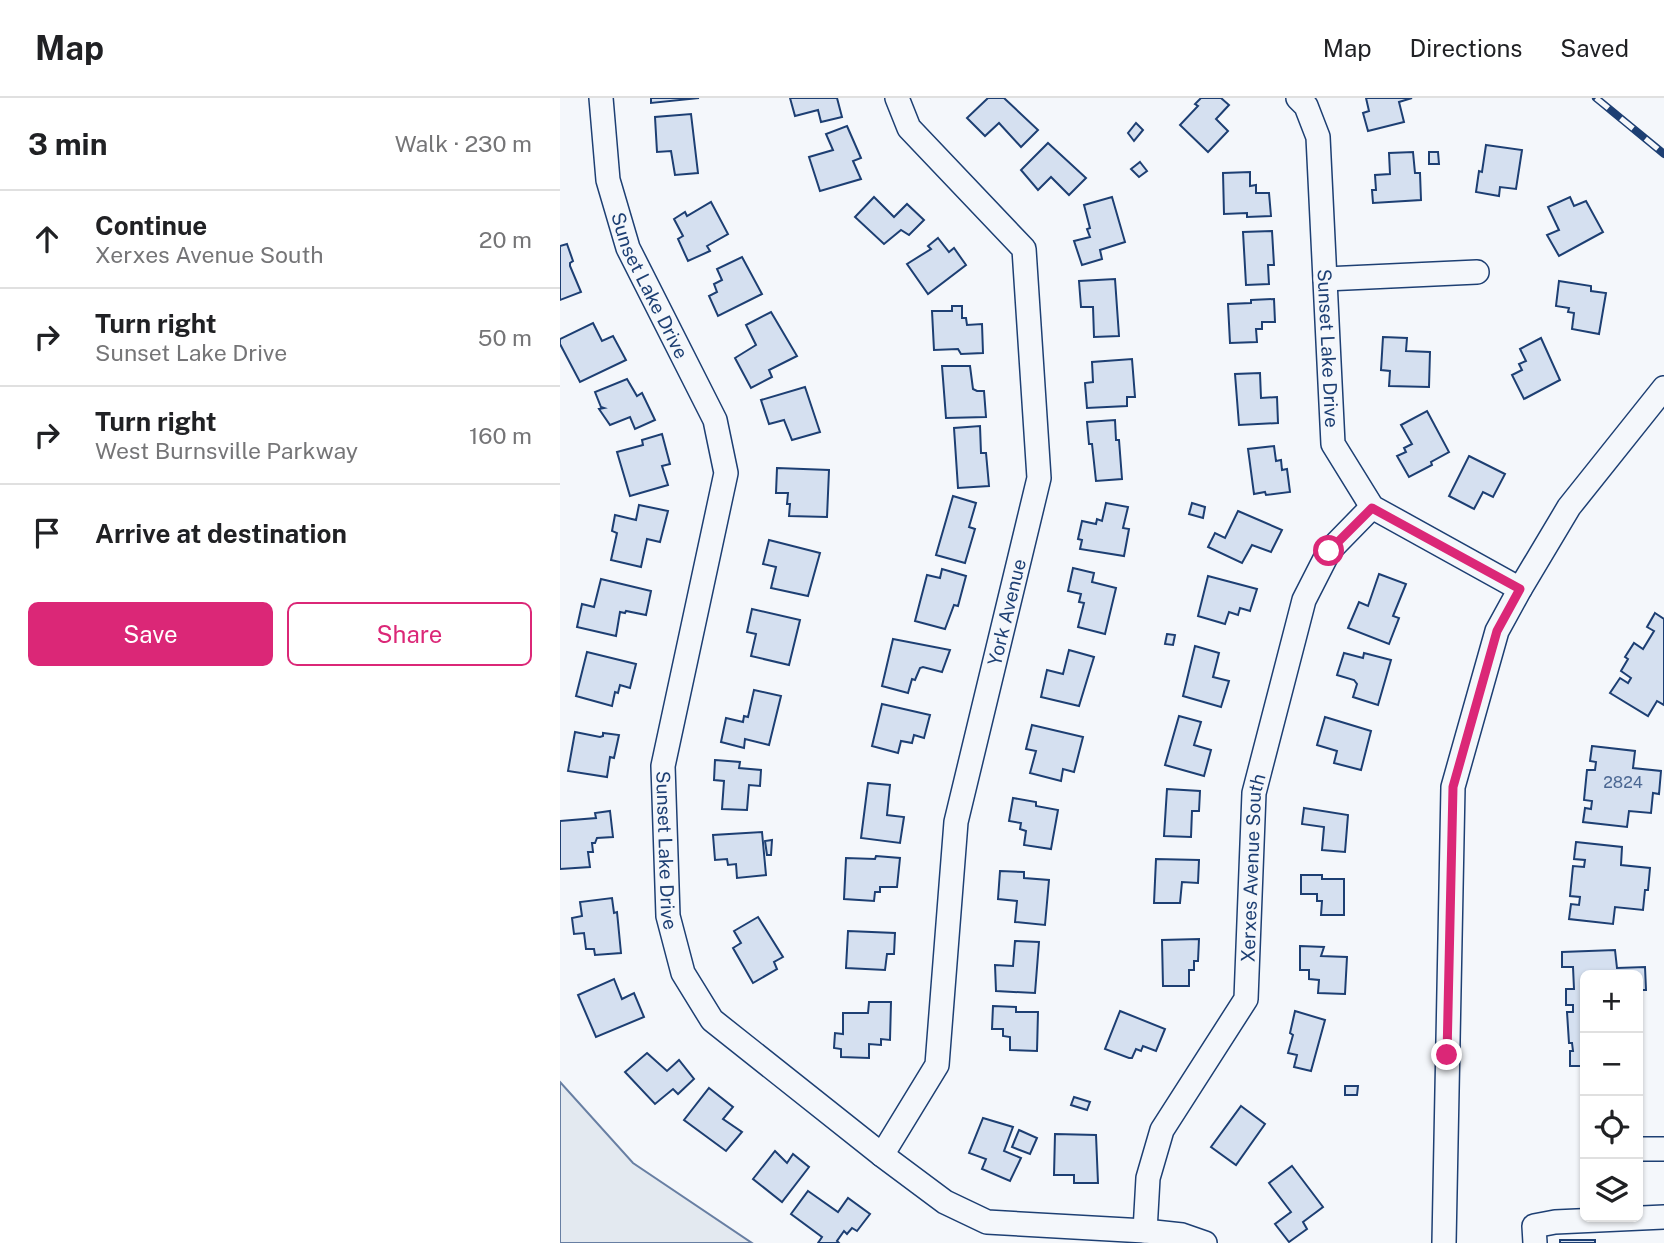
<!DOCTYPE html>
<html lang="en">
<head>
<meta charset="utf-8">
<style>
	:root { --surface:#fff; --page:#f6f6f6; --text:#202124; --muted:#757577; --line:#e0e0e0; --accent:#db2777 }
	body { margin:0; font-family:"Public Sans",sans-serif; background:var(--page); color:var(--text) }
	.controls { position:absolute; right:21px; bottom:21px; display:grid; overflow:hidden; border-radius:10px; box-shadow:0 2px 5px #0004 }
	.controls button { width:63px; height:63px; display:grid; place-items:center; padding:0; border:0; border-bottom:2px solid var(--line); background:var(--surface); color:var(--text); font:35px sans-serif }
	.stop { position:absolute; width:21px; height:21px; margin:-16px; border:5px solid #db2777; border-radius:50%; background:#fff }
	.stop.end { background:#db2777; border-color:#fff; box-shadow:0 2px 7px #0008 }
	.list { margin:0; padding:0; list-style:none }
	h2 { display:flex; justify-content:space-between; align-items:center; height:91px; margin:0; padding:0 28px; font-size:30px }
	h2 small { font-size:23px; font-weight:400; color:var(--muted) }
	.list li { display:grid; grid-template-columns:46px 1fr auto; gap:21px; align-items:center; box-sizing:border-box; height:98px; padding:0 28px; border-top:2px solid var(--line) }
	.list b { display:block; font-size:26px; white-space:nowrap }
	.list p { margin:0; font-size:23px; white-space:nowrap; color:var(--muted) }
	.list em { font-size:23px; font-style:normal; color:var(--muted) }
	.actions { display:flex; gap:14px; padding:21px 28px }
	.actions a { flex:1; padding:16px 0; border:2px solid var(--accent); border-radius:10px; text-align:center; font-size:24px; color:var(--accent) }
	.actions .main { background:var(--accent); color:#fff }
	.icon { flex:none; width:38px; height:38px; fill:none; stroke:currentColor; stroke-width:2; stroke-linecap:round; stroke-linejoin:round }
	.map { position:relative; flex:none; width:1104px; height:1145px; overflow:hidden }
	header { display:flex; align-items:center; gap:42px; box-sizing:border-box; height:98px; padding:0 35px; background:var(--surface); border-bottom:2px solid var(--line) }
	header strong { font-size:33px }
	nav { display:flex; gap:38px; margin-inline-start:auto; font-size:24px }
	main { display:flex }
	aside { flex:1; background:var(--surface) }
	.map>svg:first-child { display:block }
	.green { fill:#e3e9f0; stroke:#687fa3; stroke-width:2 }
	.building { fill:#d5e0f0; stroke:#1d3f73; stroke-width:2 }
	.lines { fill:none; stroke-linecap:round; stroke-linejoin:round }
	.minor-casing { stroke:#1d3f73; stroke-width:26 }
	.minor { stroke:#f4f7fb; stroke-width:23 }
	.rail-casing { stroke:#1d3f73; stroke-width:8 }
	.rail { stroke:#f4f7fb; stroke-width:5; stroke-dasharray:16; stroke-linecap:butt }
	.route { stroke:#db2777; stroke-width:9 }
	.labels { text-anchor:middle; stroke-width:5; stroke-linejoin:round; paint-order:stroke }
	.number-label { font-size:16px; fill:#4b6792 }
	.street-label { font-size:19px; fill:#1d3f73; stroke:#f4f7fb }
</style>
</head>
<body>
<header>
<strong>Map</strong>
<nav><a>Map</a><a>Directions</a><a>Saved</a></nav>
</header>
<main>
<aside>
<h2>3 min<small>Walk · 230 m</small></h2>
<ul class="list">
<li><svg class="icon" aria-label="ahead" viewBox="0 0 24 24"><path d="M12 20V5M6 11l6-6 6 6"/></svg><div><b>Continue</b><p>Xerxes Avenue South</p></div><em>20 m</em></li>
<li><svg class="icon" aria-label="right" viewBox="0 0 24 24"><path d="M7 20v-9h11M14 6l5 5-5 5"/></svg><div><b>Turn right</b><p>Sunset Lake Drive</p></div><em>50 m</em></li>
<li><svg class="icon" aria-label="right" viewBox="0 0 24 24"><path d="M7 20v-9h11M14 6l5 5-5 5"/></svg><div><b>Turn right</b><p>West Burnsville Parkway</p></div><em>160 m</em></li>
<li><svg class="icon" aria-label="arrive" viewBox="0 0 24 24"><path d="M6 21V4h12l-3 4 3 4H6"/></svg><div><b>Arrive at destination</b></div></li>
</ul>
<div class="actions"><a class="main">Save</a><a>Share</a></div>
</aside>
<div class="map">
<svg width="1104" height="1145" viewBox="0 0 1104 1145">
	<rect width="100%" height="100%" fill="#f4f7fb"/>
	<path class="green" d="M0 984 73 1065 192 1145H0Z"/>
	<g class="building">
		<path d="M91 0H139L91 5Z"/>
		<path d="M230 0H277L282 19 261 24 258 12 235 18Z"/>
		<path d="M428 0H444L478 32 461 49 439 25 425 38 407 20Z"/>
		<path d="M641 0H661L669 7 656 21 668 33 648 54 620 27 638 8 635 6Z"/>
		<path d="M806 0H852L839 4 844 24 808 33 803 15 809 13Z"/>
		<path d="M131 16 138 75 115 77 111 53 97 54 95 19Z"/>
		<path d="M576 25 583 32 574 43 568 35Z"/>
		<path d="M287 28 301 60 293 63 301 81 260 93 249 59 273 52 266 36Z"/>
		<path d="M488 45 526 80 509 97 491 79 478 92 461 72Z"/>
		<path d="M926 47 962 52 956 91 940 89 939 98 916 94 919 73 922 74Z"/>
		<path d="M853 54 855 75H860L861 102 813 105 812 92H816L815 77 830 76 829 55Z"/>
		<path d="M869 54H878L879 66H869Z"/>
		<path d="M580 64 587 73 579 79 571 71Z"/>
		<path d="M690 74V88L696 87V95H709L711 118 687 119V115L664 116 663 75Z"/>
		<path d="M314 99 334 119 347 106 364 122 349 137 341 132 324 146 295 119Z"/>
		<path d="M552 99 565 144 540 152 542 161 522 167 514 143 530 139 527 131 530 130 524 107Z"/>
		<path d="M1010 99 1014 108 1026 103 1043 134 999 158 987 137 999 132 988 109Z"/>
		<path d="M151 104 168 136 147 148 150 153 128 163 118 141 123 138 114 121 125 114 127 118Z"/>
		<path d="M712 133 714 167H708L709 186 686 187 683 134Z"/>
		<path d="M378 140 389 154 394 150 406 167 368 196 347 166 371 151 368 148Z"/>
		<path d="M7 146 13 163 10 165V168L21 194 0 202V148Z"/>
		<path d="M182 159 202 196 158 218 149 198 157 194 154 186 162 182 157 171Z"/>
		<path d="M555 181 559 238 534 239 533 209H521L519 183Z"/>
		<path d="M999 183 1031 188V193L1046 195 1039 236 1012 231 1014 215 1008 214 1009 210 996 208Z"/>
		<path d="M714 201 715 224H702V231H696L697 244 670 245 668 206 691 205V202Z"/>
		<path d="M392 208H402V220H406L407 227 422 226 423 255 401 256 398 251 374 252 372 213H392Z"/>
		<path d="M211 214 237 258 209 272 212 279 191 290 175 260 196 247 186 227Z"/>
		<path d="M33 225 42 243 53 238 66 262 20 284 0 246V241Z"/>
		<path d="M823 239 847 240 846 253 870 254 869 289 829 288 830 273 821 272Z"/>
		<path d="M981 240 1000 282 964 301 952 277 962 272 959 266 966 263 960 251Z"/>
		<path d="M572 261 575 299H567V308L527 310 525 285 533 284 532 264Z"/>
		<path d="M382 268H410L413 291 417 293H424L426 319 386 320Z"/>
		<path d="M700 275 701 300 717 299 718 325 679 327 675 276Z"/>
		<path d="M67 281 77 298 82 295 95 322 75 331 70 319 50 327 39 311 44 310 41 309 35 294Z"/>
		<path d="M245 289 260 334 232 342 224 322 209 326 201 302Z"/>
		<path d="M867 313 889 354 871 364 872 367 849 379 837 358 846 354 844 350 852 346 841 327Z"/>
		<path d="M555 322 556 342H559L562 381 536 383 532 346H529L527 324Z"/>
		<path d="M420 328 421 355H426L429 388 398 390 394 330Z"/>
		<path d="M102 336 110 366 102 368 108 387 70 398 57 354 83 347 82 342Z"/>
		<path d="M714 348 716 363 721 362 722 372 727 371 730 394 706 397 705 394 694 396 688 351Z"/>
		<path d="M909 358 945 376 933 399 923 394 914 411 889 398Z"/>
		<path d="M217 370 269 372 267 419 229 418 230 406H227L228 395H216Z"/>
		<path d="M393 398 416 405 409 429 415 431 405 465 376 457Z"/>
		<path d="M546 405 568 409 563 430 569 431 564 458 520 451 522 442 518 441 522 423 536 426 537 421 542 423Z"/>
		<path d="M632 405 645 409 643 420 629 416Z"/>
		<path d="M79 407 108 413 100 444 87 441 81 469 51 462 57 435 52 433 55 417 76 422Z"/>
		<path d="M678 413 722 432 711 454 692 447 682 465 648 449 655 435 665 440Z"/>
		<path d="M209 442 260 455 248 498 211 490 216 469 203 466Z"/>
		<path d="M513 470 534 475 532 484 556 490 545 536 518 529 524 505 519 504 521 496 508 493Z"/>
		<path d="M382 471 406 478 398 508 394 507 385 531 355 523 367 477 380 480Z"/>
		<path d="M819 476 846 486 833 518 839 520 829 546 788 530 799 504 808 508Z"/>
		<path d="M648 478 697 491 690 513 680 510 678 517 669 514 665 526 638 518Z"/>
		<path d="M41 481 91 493 86 517 66 513 65 515 60 514 56 538 17 529 22 506 34 509Z"/>
		<path d="M192 511 240 522 229 567 191 558 196 536 187 534Z"/>
		<path d="M1095 515 1104 521V607L1097 603 1088 618 1050 595 1060 580 1068 585 1071 580 1061 573 1068 561 1065 559 1074 545 1083 551 1094 533 1087 529Z"/>
		<path d="M607 536 615 537 613 547 605 546Z"/>
		<path d="M333 541 390 552 382 574 363 569 360 570 355 582 352 581 348 595 322 588Z"/>
		<path d="M635 548 659 555 653 579 669 583 661 609 623 598Z"/>
		<path d="M509 552 534 559 519 608 481 599 487 572 503 576Z"/>
		<path d="M27 554 76 566 70 590 60 587 58 595 55 594 52 608 16 598Z"/>
		<path d="M784 555 803 560 804 555 831 562 818 607 793 599 797 586 794 582 777 577Z"/>
		<path d="M194 592 221 598 209 647 185 641 184 650 161 644 166 620 183 624 184 618 188 619Z"/>
		<path d="M322 606 370 617 364 640 354 637 352 645 341 643 338 655 312 648Z"/>
		<path d="M619 618 641 624 634 647 651 652 644 678 605 667Z"/>
		<path d="M765 619 811 633 801 672 774 665 777 653 757 647Z"/>
		<path d="M472 627 523 639 514 674 503 671 501 683 470 675 476 653 466 651Z"/>
		<path d="M15 634 40 639 43 638V635L59 637 54 660 50 659 47 679 8 673Z"/>
		<path d="M1032 648 1075 653 1073 670 1101 673 1099 696 1093 695 1091 715 1069 713 1067 729 1023 724 1025 710 1031 711 1032 703 1024 702 1027 672H1035L1036 664 1030 663Z"/>
		<path d="M155 662 180 664 179 670 201 672 200 688 189 687 187 712 162 711 164 683 154 682Z"/>
		<path d="M308 685 330 687 327 717 344 719 340 745 301 740Z"/>
		<path d="M607 691 640 693 639 713H632L631 739 604 738Z"/>
		<path d="M453 700 476 704V708L498 712 491 751 464 747 466 733 460 731 461 725 449 723Z"/>
		<path d="M744 710 788 717 785 754 762 752 764 729 742 726Z"/>
		<path d="M50 713 53 739 37 740 35 745H32L33 754H28L30 769 0 771V723L36 720 35 715Z"/>
		<path d="M202 734 206 777 177 780 176 766 168 767 167 761 155 762 153 737Z"/>
		<path d="M212 742 211 757H207L205 743Z"/>
		<path d="M1016 744 1062 749 1061 767 1090 770 1088 792H1085L1083 812 1055 809 1053 826 1009 821 1011 806 1019 807 1020 799 1010 798 1013 768 1024 769 1025 762 1014 761Z"/>
		<path d="M316 758 340 760 337 789H320V794H315L314 803 284 801 286 760 315 761Z"/>
		<path d="M596 761 639 762 638 785 622 784 620 805H594Z"/>
		<path d="M440 773 464 774V780L489 782 485 827 455 824 457 803 438 801Z"/>
		<path d="M741 777H762V781H784V817H761L762 803H757V796H741Z"/>
		<path d="M52 800 54 815 57 814 61 855 35 857 34 851H26L24 835 14 836 12 820 22 818 20 804Z"/>
		<path d="M198 819 223 859 214 864 217 871 193 885 173 850 181 845 174 833Z"/>
		<path d="M288 833 335 835 334 856H327L325 872 286 870Z"/>
		<path d="M639 841 638 863H634V872H629V888H603L602 842Z"/>
		<path d="M455 843 479 844 475 895 436 893 435 867 453 868Z"/>
		<path d="M740 848 764 849 761 858 787 859 785 896 758 895 759 882 749 881V872H740Z"/>
		<path d="M1055 852 1057 870 1085 869 1086 892H1078V877H1025V968H1010V953H1013L1012 945H1009L1007 914H1013V907H1006V891H1014L1013 869H1002V854Z"/>
		<path d="M54 881 62 901 74 895 84 919 36 939 18 897Z"/>
		<path d="M309 904H331L330 942 321 941V947L309 946V960L281 959V951L274 950 275 935 283 936V915H308Z"/>
		<path d="M433 908 456 909V914H478L477 953 450 952V939L443 938V931H432Z"/>
		<path d="M560 913 605 931 596 953 583 948 581 953 576 951 572 960H569L545 951Z"/>
		<path d="M735 913 765 922 751 973 734 969 737 957 728 955 733 937 730 935Z"/>
		<path d="M87 955 107 973 119 962 134 981 118 996 113 991 95 1006 65 974Z"/>
		<path d="M785 988H798L797 997H785Z"/>
		<path d="M149 990 173 1009 163 1021 182 1034 166 1053 124 1022Z"/>
		<path d="M514 999 530 1004 527 1012 511 1007Z"/>
		<path d="M681 1008 705 1026 676 1067 651 1049Z"/>
		<path d="M423 1020 453 1029 444 1053 461 1060 450 1083 422 1071 426 1061 409 1055Z"/>
		<path d="M459 1032 477 1040 470 1056 452 1049Z"/>
		<path d="M495 1036 536 1037 538 1085H514V1077H494Z"/>
		<path d="M215 1053 227 1065 233 1056 249 1069 222 1104 193 1081Z"/>
		<path d="M732 1068 763 1109 743 1124 747 1131 729 1144 715 1126 731 1114 709 1085Z"/>
		<path d="M248 1093 278 1114 288 1100 310 1116 297 1133 292 1130 287 1136 284 1133 277 1143 279 1145H258L262 1139 231 1116Z"/>
		<rect x="1000" y="1142" width="35" height="3"/>
	</g>
	<g class="lines">
		<g class="minor-casing">
			<g id="minor">
				<path id="s1" d="M41 0 48 82 68 150 155 322 166 375 103 668 108 818 123 875 152 922 322 1057 385 1104 427 1124 585 1133 622 1137 645 1145"/>
				<path id="s2" d="M738 0 746 8 758 39 773 346 812 409 960 491"/>
				<path d="M765 181 917 174"/>
				<path d="M1078 1051H1104"/>
				<path id="s3" d="M322 1057 377 967 396 724 479 380 464 151 349 30 337 0"/>
				<path id="s4" d="M585 1133 588 1080 602 1032 686 901 694 695 744 502 769 453 812 409"/>
				<path d="M884 1145 893 689 937 533 960 491 1009 409 1104 290"/>
				<path d="M975 1145 974 1128 995 1124 1104 1119"/>
			</g>
		</g>
		<use href="#minor" class="minor"/>
		<g class="rail-casing">
			<path id="rail" d="M1036 0 1104 56"/>
		</g>
		<use href="#rail" class="rail"/>
	</g>
	<g class="lines">
		<path class="route" d="M769 453 812 410 960 491 937 533 893 689 887 957"/>
	</g>
	<g class="labels">
		<g class="number-label">
			<text x="1063" y="690">2824</text>
		</g>
		<g class="street-label">
			<text dy="7" stroke="none"><textPath href="#s1" startOffset="196">Sunset Lake Drive</textPath></text>
			<text dy="7" stroke="none"><textPath href="#s2" startOffset="256">Sunset Lake Drive</textPath></text>
			<text dy="7" stroke="none"><textPath href="#s3" startOffset="565">York Avenue</textPath></text>
			<text dy="7" stroke="none"><textPath href="#s1" startOffset="784">Sunset Lake Drive</textPath></text>
			<text dy="7" stroke="none"><textPath href="#s4" startOffset="390">Xerxes Avenue South</textPath></text>
		</g>
	</g>
</svg>
<div class="controls">
<button>+</button>
<button>−</button>
<button><svg class="icon" aria-label="locate" viewBox="0 0 24 24"><circle cx="12" cy="12" r="6"/><path d="M12 2v4M12 18v4M2 12h4M18 12h4"/></svg></button>
<button><svg class="icon" aria-label="layers" viewBox="0 0 24 24"><path d="M12 4l9 5-9 5-9-5zM3 14l9 5 9-5"/></svg></button>
</div>
<div class="stop" style="left:769px;top:453px"></div>
<div class="stop end" style="left:887px;top:957px"></div>
</div>
</main>
</body>
</html>
